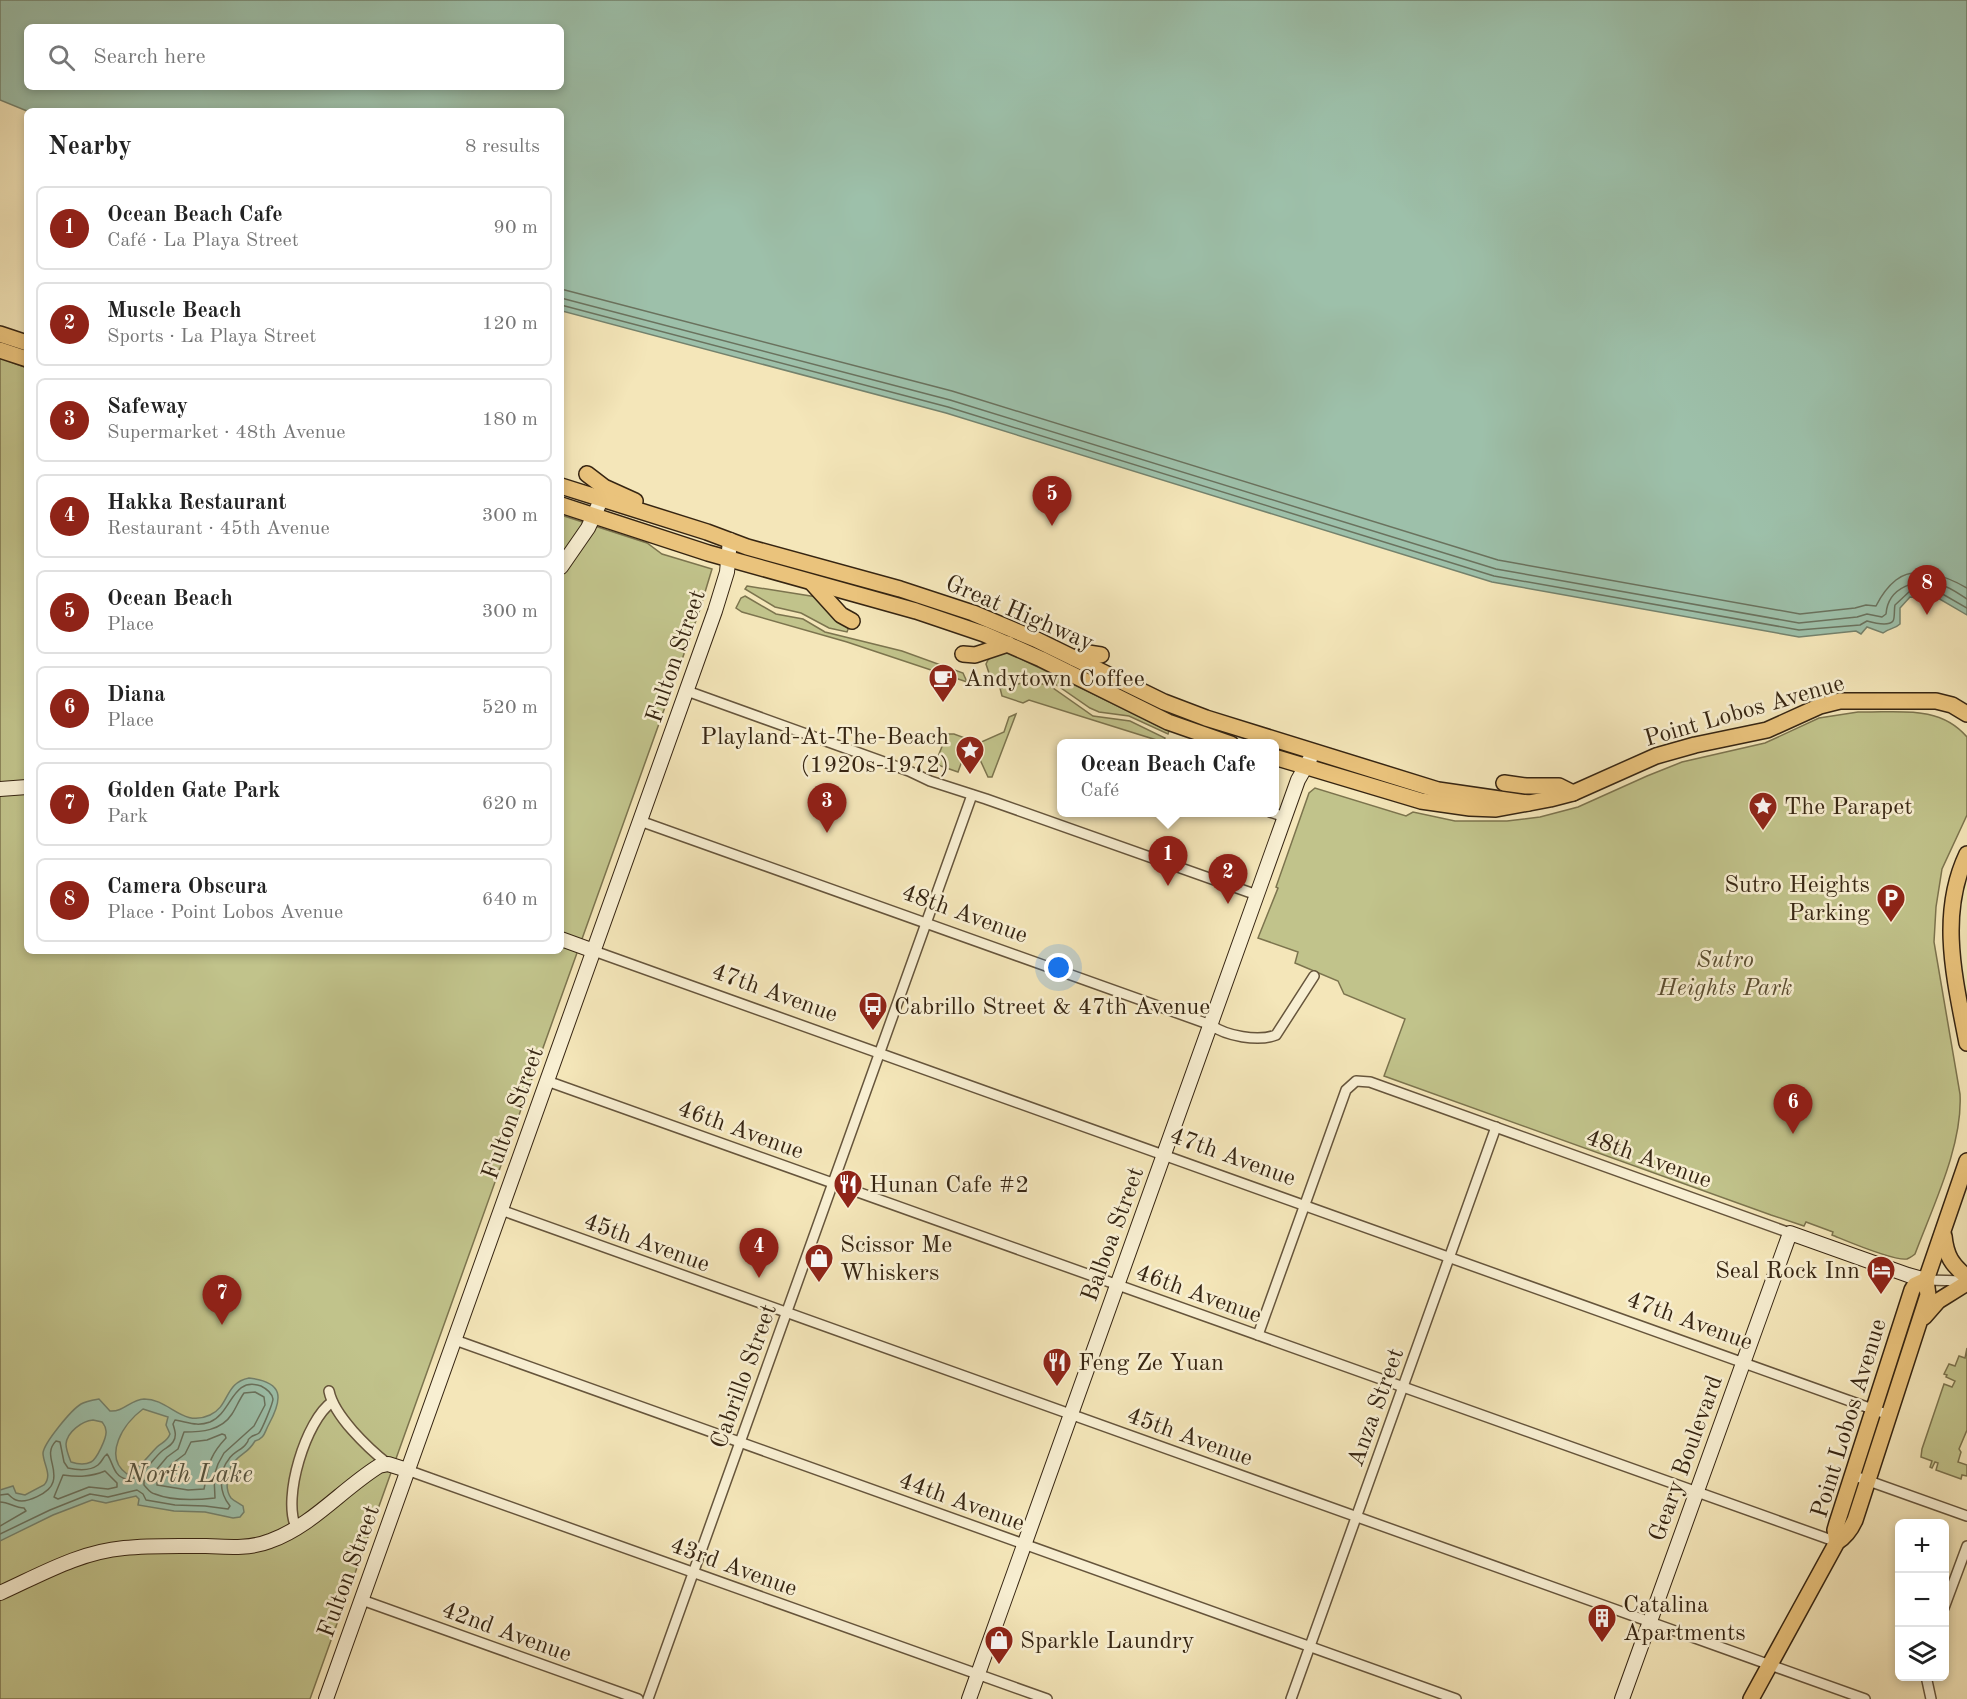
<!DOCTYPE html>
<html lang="en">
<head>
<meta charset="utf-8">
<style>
	:root { --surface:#fff; --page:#f6f6f6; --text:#222; --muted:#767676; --line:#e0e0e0; --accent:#8f2418 }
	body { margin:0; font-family:"Old Standard TT",serif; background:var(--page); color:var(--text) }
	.controls { position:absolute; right:18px; bottom:18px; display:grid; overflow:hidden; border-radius:9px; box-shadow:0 3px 9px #0003 }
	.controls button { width:54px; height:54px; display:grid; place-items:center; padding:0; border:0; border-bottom:2px solid var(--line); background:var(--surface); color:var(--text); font:30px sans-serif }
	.you { position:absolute; left:1059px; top:968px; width:21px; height:21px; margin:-15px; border:4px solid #fff; border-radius:50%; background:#1a73e8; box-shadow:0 0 0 9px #1a73e833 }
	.badge { display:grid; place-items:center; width:39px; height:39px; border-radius:50%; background:var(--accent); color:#fff; font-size:20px; font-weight:700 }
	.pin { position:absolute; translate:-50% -50px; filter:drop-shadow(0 2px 3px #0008) }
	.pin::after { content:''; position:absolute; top:32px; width:21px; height:18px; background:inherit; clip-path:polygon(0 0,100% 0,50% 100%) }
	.popup { position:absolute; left:1057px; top:739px; width:222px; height:78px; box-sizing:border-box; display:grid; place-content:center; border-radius:9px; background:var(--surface); filter:drop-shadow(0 2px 4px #0005); font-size:20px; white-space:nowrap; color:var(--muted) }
	.popup b { font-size:22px; color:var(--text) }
	.popup::after { content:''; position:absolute; left:50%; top:100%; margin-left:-12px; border:12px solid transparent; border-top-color:var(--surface) }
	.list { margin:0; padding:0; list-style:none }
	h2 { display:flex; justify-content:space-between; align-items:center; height:78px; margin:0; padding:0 24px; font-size:26px }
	h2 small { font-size:20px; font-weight:400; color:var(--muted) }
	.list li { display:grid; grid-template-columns:39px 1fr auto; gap:18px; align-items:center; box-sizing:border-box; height:84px; margin:0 12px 12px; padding:0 12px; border:2px solid var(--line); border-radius:9px }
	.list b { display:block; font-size:22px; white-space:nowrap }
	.list p { margin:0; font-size:20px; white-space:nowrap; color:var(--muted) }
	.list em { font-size:20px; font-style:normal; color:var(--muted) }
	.icon { flex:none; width:33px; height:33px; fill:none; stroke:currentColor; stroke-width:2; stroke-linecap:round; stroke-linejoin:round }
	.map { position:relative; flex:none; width:1967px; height:1699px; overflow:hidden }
	.search { position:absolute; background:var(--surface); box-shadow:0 3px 9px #0003; left:24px; top:24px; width:540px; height:66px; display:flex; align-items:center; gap:15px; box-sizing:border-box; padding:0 21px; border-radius:9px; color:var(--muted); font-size:22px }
	.panel { position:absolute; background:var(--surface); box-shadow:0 3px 9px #0003; left:24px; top:108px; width:540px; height:846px; border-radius:9px }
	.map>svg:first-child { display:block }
	.green { fill:#c1c38b; stroke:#7c744e; stroke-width:1.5 }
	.water { fill:#9dc0aa; stroke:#74826d; stroke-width:1.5; fill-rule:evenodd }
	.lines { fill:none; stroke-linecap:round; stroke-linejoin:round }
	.shore { stroke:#6a725e; stroke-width:1.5 }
	.street-casing { stroke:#66553c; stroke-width:12 }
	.secondary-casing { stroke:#362512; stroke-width:16 }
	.primary-casing { stroke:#362512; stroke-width:18 }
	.street { stroke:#f8efd2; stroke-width:9 }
	.secondary { stroke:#f8efd2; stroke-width:14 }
	.primary { stroke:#eac37c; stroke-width:15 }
	.labels { text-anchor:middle; stroke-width:5; stroke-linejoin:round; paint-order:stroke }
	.street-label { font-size:24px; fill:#362512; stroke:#f8efd2 }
	.poi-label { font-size:24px; fill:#362512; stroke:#f8efd2; text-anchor:start }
	.park-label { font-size:24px; font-style:italic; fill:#594c30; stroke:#f8efd2 }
	.water-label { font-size:26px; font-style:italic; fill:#555440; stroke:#f8efd2 }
</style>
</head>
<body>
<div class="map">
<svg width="1967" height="1699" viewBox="0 0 1967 1699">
	<rect width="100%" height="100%" fill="#f4e6b9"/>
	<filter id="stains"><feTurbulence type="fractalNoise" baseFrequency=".00333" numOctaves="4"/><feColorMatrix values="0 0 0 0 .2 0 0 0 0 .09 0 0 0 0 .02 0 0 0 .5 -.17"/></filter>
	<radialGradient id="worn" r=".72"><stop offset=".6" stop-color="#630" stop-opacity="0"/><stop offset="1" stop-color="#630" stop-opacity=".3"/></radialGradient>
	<g class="green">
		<path d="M0 358 27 368V951H561V515L647 543 662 554 712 569 699 612 310 1699H0Z"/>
		<path d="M747 586 817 597 850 624 847 632 829 628 801 613 775 607 745 589Z"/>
		<path d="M745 596 776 614 803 619 825 632 902 651 963 673 967 682 847 642 742 612 736 608 741 598Z"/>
		<path d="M1007 652 1169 731 1168 734 1129 716 1099 712 1090 708 1045 677 1003 679 990 676 986 664 990 656 997 653Z"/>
		<path d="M1031 681 1050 686 1093 716 1130 721 1165 738 1163 742 1029 700 1023 703 1002 696 1000 688Z"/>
		<path d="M1858 712C1898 713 1939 704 1967 737V815L1942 869 1936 907 1934 942 1960 1094C1963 1145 1933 1206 1915 1254 1913 1256 1909 1258 1907 1259 1893 1261 1847 1241 1832 1235L1833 1232 1806 1222 1804 1226 1771 1215 1384 1076 1405 1019 1344 994 1338 981 1295 963 1298 952 1258 938 1278 888 1276 887 1309 793 1315 788 1406 816 1413 812 1455 821H1507L1540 817 1578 807 1647 776 1682 762 1765 743 1819 718Z"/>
		<path d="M1016 714 992 777H988L976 751 979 743 1004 732 1009 717Z"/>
		<path d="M947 734H954L965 738 968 744 958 772 935 764Z"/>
		<path d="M1967 1348V1430L1959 1449 1961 1452 1958 1462 1967 1465V1476L1962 1475 1961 1479 1936 1470 1938 1463 1935 1462 1932 1468 1930 1467 1932 1461 1921 1457 1922 1449 1944 1384 1952 1387 1955 1381 1946 1377 1947 1375 1944 1374 1949 1364 1955 1366 1959 1356 1965 1358Z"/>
	</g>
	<g class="water">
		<path d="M0 0H1967V615L1938 598 1910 597 1900 608V624C1895 629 1889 628 1883 633L1867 627 1861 634 1856 631 1799 637 1492 582 946 413 562 311 561 111H27L0 100ZM27 27H561V87H27Z"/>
		<path d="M249 1378C284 1382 283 1398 269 1424 264 1433 265 1438 255 1441 248 1453 243 1452 235 1461 227 1469 224 1488 231 1498 234 1501 239 1503 243 1506L244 1512 240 1517 233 1518 205 1512 174 1511 138 1505 139 1499 136 1496 106 1503 92 1500 53 1515 0 1541V1490L13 1486 16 1493 25 1495 44 1485C53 1475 43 1464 43 1453 44 1443 71 1410 81 1404 86 1401 93 1400 99 1399L110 1411C124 1412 130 1400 144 1399 170 1399 182 1428 210 1415 230 1406 224 1383 249 1378ZM143 1409 168 1417 166 1425 170 1434C167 1442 162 1442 157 1447 146 1458 142 1466 127 1474 102 1456 124 1423 143 1409ZM93 1420 102 1422C104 1425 106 1426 106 1431 107 1437 97 1459 91 1462 85 1465 77 1464 71 1462 69 1457 66 1450 66 1444 67 1432 82 1421 93 1420Z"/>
	</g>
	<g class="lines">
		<g class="shore">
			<path d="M561 289 952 391 1498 560 1800 614 1855 608 1866 605 1876 606C1881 596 1887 587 1896 580 1916 564 1948 577 1967 588"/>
			<path d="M561 298 950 400 1496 569 1799 623 1857 617 1867 614 1882 617 1886 614C1888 587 1917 577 1941 585 1950 587 1959 594 1967 599"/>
			<path d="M561 305 948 407 1494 576 1799 630 1860 625 1867 621C1874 623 1888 627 1893 621 1895 619 1894 608 1895 605L1910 591 1939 592 1967 608"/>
			<path d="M255 1392 264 1397 265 1405 254 1426 224 1453 218 1464 214 1476 215 1498C197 1500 172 1501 155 1494 150 1493 147 1488 144 1485V1481L157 1469 167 1457 178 1449 184 1432C201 1432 221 1431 232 1414 236 1408 239 1400 244 1393Z"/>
			<path d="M222 1434 225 1435 226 1438C208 1457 209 1466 204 1489L188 1490 157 1485V1481L173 1463 185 1454 191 1442 207 1440Z"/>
			<path d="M105 1471 117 1483V1487L108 1489 89 1487 58 1499 54 1497 63 1475C79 1477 90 1477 105 1471Z"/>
			<path d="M0 1495 8 1494C10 1496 13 1499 16 1500 26 1504 50 1493 53 1482 58 1467 43 1454 56 1441L60 1442 64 1462 68 1468C77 1470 90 1471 98 1465 102 1462 103 1457 107 1454 113 1462 113 1476 126 1479 140 1482 153 1458 162 1451 165 1448 170 1447 173 1442 177 1436 175 1431 173 1424L175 1420C188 1422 196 1427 210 1422 232 1413 232 1376 261 1386 267 1389 272 1393 273 1399 273 1403 262 1430 259 1433 257 1435 253 1435 251 1437 245 1442 251 1438 246 1444 242 1450 233 1452 229 1459 218 1472 219 1493 230 1506L228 1509 205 1506 175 1505 146 1500 143 1494 137 1490 108 1497 90 1494 50 1510 0 1534"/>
			<path d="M0 1502C9 1502 15 1508 24 1508L26 1511 0 1526"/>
		</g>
		<g class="street-casing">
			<g id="street">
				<path d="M687 691 909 771 930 781 986 799 1257 895"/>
				<path d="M1270 812 1285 817"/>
				<path d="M640 821 1211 1025C1226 1036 1258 1042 1276 1035L1314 976"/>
				<path d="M594 951 1889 1415"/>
				<path d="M547 1081 1837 1542"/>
				<path d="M501 1210 1865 1699"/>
				<path d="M1926 1280 1966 1281"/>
				<path d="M1258 1335 1346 1090 1356 1081 1370 1082 1790 1233"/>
				<path d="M455 1340 1456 1699"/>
				<path d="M329 1391C334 1416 368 1448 388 1464"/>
				<path d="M407 1470 1047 1699"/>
				<path d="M1852 1475 1967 1516"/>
				<path d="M296 1527C282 1498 306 1420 332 1402"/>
				<path d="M362 1600 638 1699"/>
				<path d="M1944 1608 1967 1546"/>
				<path d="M1926 1676 1931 1699"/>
				<path d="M648 1699 972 795"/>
				<path d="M1291 1699 1496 1127"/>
			</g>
		</g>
		<g class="secondary-casing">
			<g id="secondary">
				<path d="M561 567 588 528 602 498"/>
				<path d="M0 789 27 787"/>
				<path d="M561 939 594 951"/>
				<path d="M0 1593C40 1575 79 1552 124 1548 151 1545 179 1546 206 1546 228 1547 250 1549 270 1541 312 1526 342 1489 379 1466L388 1464 407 1470"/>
				<path d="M326 1699 715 611 727 572 730 540"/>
				<path d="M969 1699 1298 780 1310 759"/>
				<path d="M1622 1699 1790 1233 1908 1275 1926 1280"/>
			</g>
		</g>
		<g class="primary-casing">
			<g id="primary">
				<path d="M0 334 27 343"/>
				<path d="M0 350 27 359"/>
				<path d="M587 474 604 487 635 501"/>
				<path d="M561 486 707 532 747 547 900 589 973 613 1035 639 1164 702 1206 718 1438 790 1528 803"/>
				<path d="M561 505 708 553 916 611 984 634 1041 659 1168 722 1231 744"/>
				<path d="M812 583 841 615 852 621"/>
				<path d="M963 654 975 655 1008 644"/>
				<path d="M1074 658 1088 653 1101 655"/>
				<path d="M1274 757 1421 801 1470 808 1496 809 1550 799 1573 793 1656 756 1695 745 1767 730 1820 706 1840 701H1936L1952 705 1967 714"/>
				<path d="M1504 783 1526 786H1559L1573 793"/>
				<path d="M1967 854C1938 915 1955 980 1967 1043"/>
				<path d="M1944 1236C1946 1256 1952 1265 1967 1277"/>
				<path d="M1924 1317 1938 1301 1967 1283"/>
				<path d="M1837 1542 1835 1530 1837 1523 1912 1290 1915 1285 1926 1280"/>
				<path d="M1751 1699 1837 1542C1845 1537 1851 1529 1855 1520L1928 1295 1926 1280 1967 1161"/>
			</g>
		</g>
		<use href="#street" class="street"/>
		<use href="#secondary" class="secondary"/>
		<use href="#primary" class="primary"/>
	</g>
	<defs>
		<g id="cafe-pin" transform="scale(1.5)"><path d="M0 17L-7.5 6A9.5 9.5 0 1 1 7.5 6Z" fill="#8f2418" stroke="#f8efd2"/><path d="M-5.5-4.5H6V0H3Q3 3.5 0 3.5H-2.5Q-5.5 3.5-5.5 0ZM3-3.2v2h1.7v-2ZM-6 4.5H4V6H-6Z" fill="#fff"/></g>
		<g id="sight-pin" transform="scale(1.5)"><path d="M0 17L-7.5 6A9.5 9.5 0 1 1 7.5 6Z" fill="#8f2418" stroke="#f8efd2"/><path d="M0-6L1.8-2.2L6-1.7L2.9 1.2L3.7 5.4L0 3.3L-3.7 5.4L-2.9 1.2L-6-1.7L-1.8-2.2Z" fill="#fff"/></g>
		<g id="parking-pin" transform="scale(1.5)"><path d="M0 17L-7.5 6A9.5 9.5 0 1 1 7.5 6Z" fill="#8f2418" stroke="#f8efd2"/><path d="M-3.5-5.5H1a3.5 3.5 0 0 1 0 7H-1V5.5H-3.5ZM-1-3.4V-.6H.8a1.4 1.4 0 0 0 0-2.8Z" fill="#fff"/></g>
		<g id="bus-pin" transform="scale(1.5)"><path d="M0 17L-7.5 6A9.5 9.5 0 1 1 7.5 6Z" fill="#8f2418" stroke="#f8efd2"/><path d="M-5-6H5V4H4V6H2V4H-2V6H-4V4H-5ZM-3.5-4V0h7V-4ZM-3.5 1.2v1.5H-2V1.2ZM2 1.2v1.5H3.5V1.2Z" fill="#fff"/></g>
		<g id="restaurant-pin" transform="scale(1.5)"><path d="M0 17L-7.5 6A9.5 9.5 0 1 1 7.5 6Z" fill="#8f2418" stroke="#f8efd2"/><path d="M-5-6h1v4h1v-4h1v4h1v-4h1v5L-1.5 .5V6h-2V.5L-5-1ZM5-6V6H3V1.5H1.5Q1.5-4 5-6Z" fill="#fff"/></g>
		<g id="shop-pin" transform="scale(1.5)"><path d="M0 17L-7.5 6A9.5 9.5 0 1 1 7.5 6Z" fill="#8f2418" stroke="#f8efd2"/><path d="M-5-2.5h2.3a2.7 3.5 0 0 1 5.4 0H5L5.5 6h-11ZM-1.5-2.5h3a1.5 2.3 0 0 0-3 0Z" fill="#fff"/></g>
		<g id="hotel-pin" transform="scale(1.5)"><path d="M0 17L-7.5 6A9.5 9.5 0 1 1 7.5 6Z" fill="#8f2418" stroke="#f8efd2"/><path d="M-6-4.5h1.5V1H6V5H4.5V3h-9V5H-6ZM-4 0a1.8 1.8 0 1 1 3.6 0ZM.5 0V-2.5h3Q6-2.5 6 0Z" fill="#fff"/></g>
		<g id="building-pin" transform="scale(1.5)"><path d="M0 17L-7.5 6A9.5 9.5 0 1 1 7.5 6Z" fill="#8f2418" stroke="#f8efd2"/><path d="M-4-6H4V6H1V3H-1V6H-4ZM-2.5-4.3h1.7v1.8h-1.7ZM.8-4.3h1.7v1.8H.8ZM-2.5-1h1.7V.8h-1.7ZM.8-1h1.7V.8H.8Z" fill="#fff"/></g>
	</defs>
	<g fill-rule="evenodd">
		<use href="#cafe-pin" x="943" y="678"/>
		<use href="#sight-pin" x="970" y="750"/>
		<use href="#sight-pin" x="1763" y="806"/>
		<use href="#parking-pin" x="1891" y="898"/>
		<use href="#bus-pin" x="873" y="1006"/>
		<use href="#restaurant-pin" x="848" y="1184"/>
		<use href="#shop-pin" x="819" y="1258"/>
		<use href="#hotel-pin" x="1881" y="1270"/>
		<use href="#restaurant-pin" x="1057" y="1362"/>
		<use href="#building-pin" x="1602" y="1618"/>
		<use href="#shop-pin" x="999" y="1640"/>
	</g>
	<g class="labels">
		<g class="street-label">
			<text transform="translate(1020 612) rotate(23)" y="8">Great Highway</text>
			<text transform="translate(675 656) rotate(-71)" y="8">Fulton Street</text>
			<text transform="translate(1744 710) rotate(-16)" y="8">Point Lobos Avenue</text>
			<text transform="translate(965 913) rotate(20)" y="8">48th Avenue</text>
			<text transform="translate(775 992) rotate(20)" y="8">47th Avenue</text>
			<text transform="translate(512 1113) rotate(-70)" y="8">Fulton Street</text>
			<text transform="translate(741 1129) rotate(20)" y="8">46th Avenue</text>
			<text transform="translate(1233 1156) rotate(20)" y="8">47th Avenue</text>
			<text transform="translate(1649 1158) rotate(20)" y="8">48th Avenue</text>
			<text transform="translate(1112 1234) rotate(-70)" y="8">Balboa Street</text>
			<text transform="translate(647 1242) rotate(20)" y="8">45th Avenue</text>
			<text transform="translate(1199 1293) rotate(20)" y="8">46th Avenue</text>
			<text transform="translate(1690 1320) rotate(20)" y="8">47th Avenue</text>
			<text transform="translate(743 1376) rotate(-70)" y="8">Cabrillo Street</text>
			<text transform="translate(1375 1407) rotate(-70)" y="8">Anza Street</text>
			<text transform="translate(1848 1418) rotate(-73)" y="8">Point Lobos Avenue</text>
			<text transform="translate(1190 1436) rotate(20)" y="8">45th Avenue</text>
			<text transform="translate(1685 1458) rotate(-70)" y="8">Geary Boulevard</text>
			<text transform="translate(962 1501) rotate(20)" y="8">44th Avenue</text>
			<text transform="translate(734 1566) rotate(20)" y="8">43rd Avenue</text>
			<text transform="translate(348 1571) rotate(-70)" y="8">Fulton Street</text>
			<text transform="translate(507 1631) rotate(20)" y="8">42nd Avenue</text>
		</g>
		<g class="poi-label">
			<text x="964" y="686">Andytown Coffee</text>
			<text x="949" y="744" text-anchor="end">Playland-At-The-Beach<tspan x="949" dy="28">(1920s-1972)</tspan></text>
			<text x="1784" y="814">The Parapet</text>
			<text x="1870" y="892" text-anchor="end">Sutro Heights<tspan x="1870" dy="28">Parking</tspan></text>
			<text x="894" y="1014">Cabrillo Street &amp; 47th Avenue</text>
			<text x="869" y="1192">Hunan Cafe #2</text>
			<text x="840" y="1252">Scissor Me<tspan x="840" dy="28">Whiskers</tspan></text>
			<text x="1860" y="1278" text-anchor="end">Seal Rock Inn</text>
			<text x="1078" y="1370">Feng Ze Yuan</text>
			<text x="1623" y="1612">Catalina<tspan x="1623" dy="28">Apartments</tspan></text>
			<text x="1020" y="1648">Sparkle Laundry</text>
		</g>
		<g class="park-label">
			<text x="1725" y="967">Sutro<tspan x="1725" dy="28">Heights Park</tspan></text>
		</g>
		<g class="water-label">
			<text x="189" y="1482">North Lake</text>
		</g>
	</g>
	<rect width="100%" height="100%" filter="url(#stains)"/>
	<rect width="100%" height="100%" fill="url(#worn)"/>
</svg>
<div class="controls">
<button>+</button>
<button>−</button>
<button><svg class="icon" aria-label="layers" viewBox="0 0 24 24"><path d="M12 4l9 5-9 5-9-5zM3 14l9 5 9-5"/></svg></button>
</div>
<div class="you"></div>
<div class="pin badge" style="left:1168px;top:886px">1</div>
<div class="popup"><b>Ocean Beach Cafe</b>Café</div>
<div class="pin badge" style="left:1228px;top:904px">2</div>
<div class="pin badge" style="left:827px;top:833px">3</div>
<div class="pin badge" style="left:759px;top:1278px">4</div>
<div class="pin badge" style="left:1052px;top:526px">5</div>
<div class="pin badge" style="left:1793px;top:1134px">6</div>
<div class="pin badge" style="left:222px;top:1325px">7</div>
<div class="pin badge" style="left:1927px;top:615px">8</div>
<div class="search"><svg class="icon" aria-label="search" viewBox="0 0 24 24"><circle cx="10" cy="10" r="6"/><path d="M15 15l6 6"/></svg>Search here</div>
<section class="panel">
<h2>Nearby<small>8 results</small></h2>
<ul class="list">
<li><span class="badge">1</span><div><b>Ocean Beach Cafe</b><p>Café · La Playa Street</p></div><em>90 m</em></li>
<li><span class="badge">2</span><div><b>Muscle Beach</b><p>Sports · La Playa Street</p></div><em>120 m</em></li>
<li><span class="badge">3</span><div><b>Safeway</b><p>Supermarket · 48th Avenue</p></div><em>180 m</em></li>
<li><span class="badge">4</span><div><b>Hakka Restaurant</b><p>Restaurant · 45th Avenue</p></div><em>300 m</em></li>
<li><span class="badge">5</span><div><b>Ocean Beach</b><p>Place</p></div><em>300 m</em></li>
<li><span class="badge">6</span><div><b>Diana</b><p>Place</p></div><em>520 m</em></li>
<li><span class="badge">7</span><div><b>Golden Gate Park</b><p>Park</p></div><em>620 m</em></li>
<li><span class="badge">8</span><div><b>Camera Obscura</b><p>Place · Point Lobos Avenue</p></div><em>640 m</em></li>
</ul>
</section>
</div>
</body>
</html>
